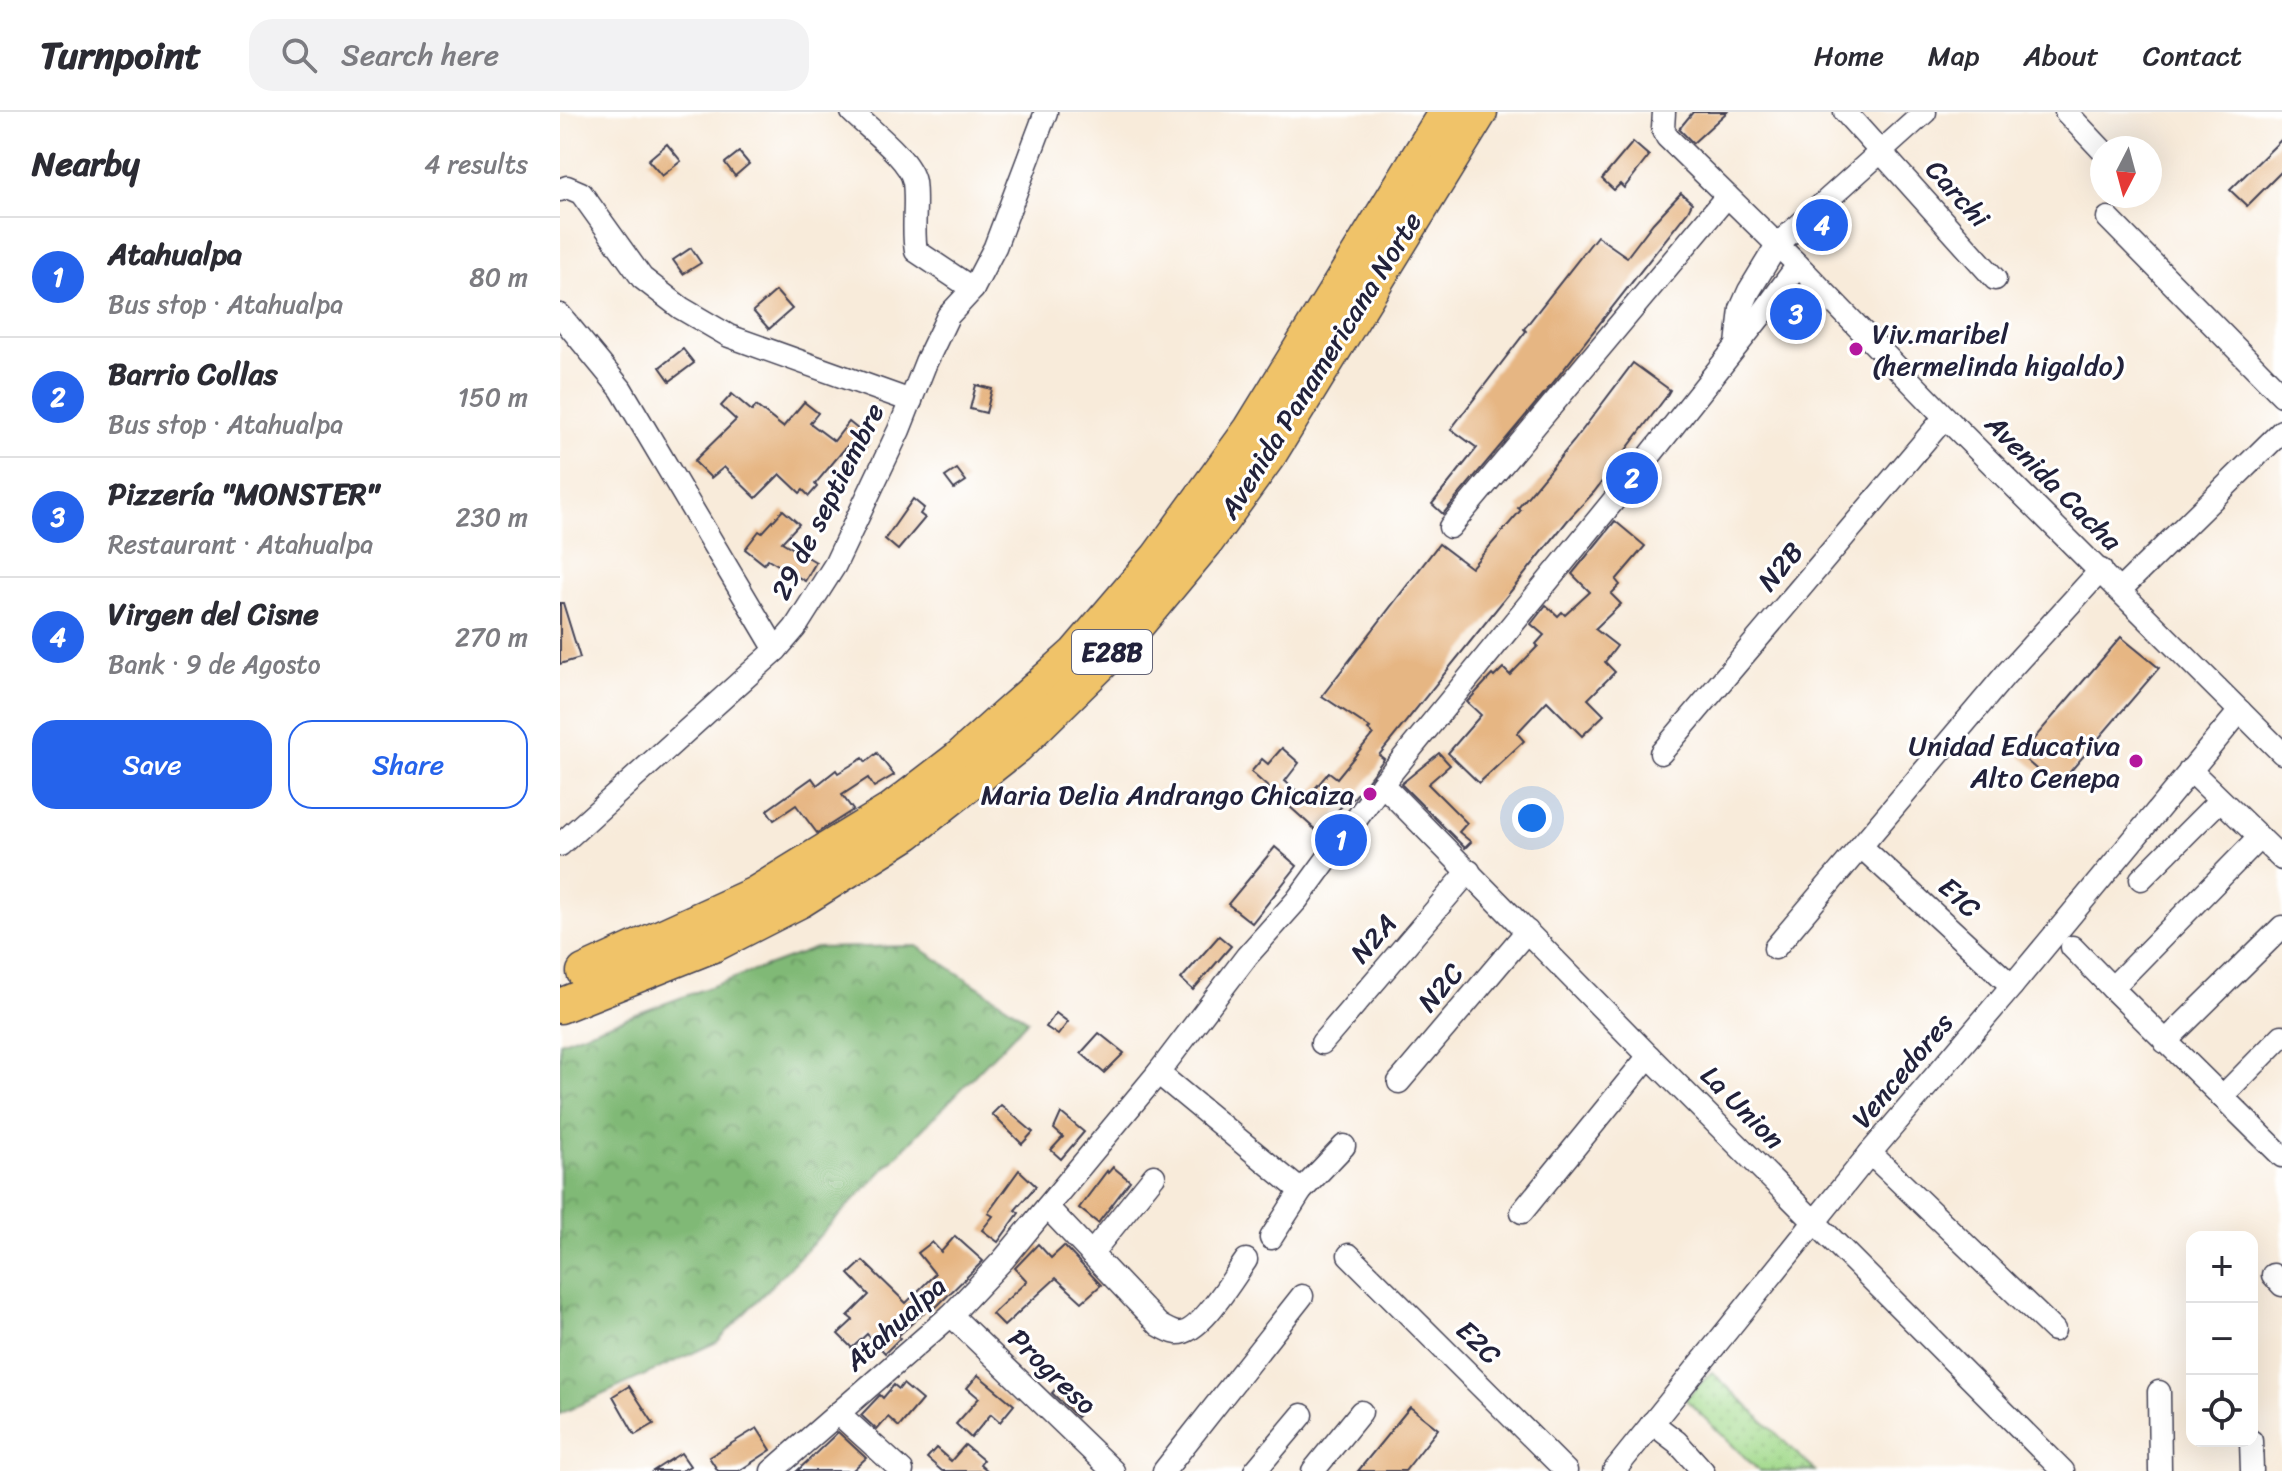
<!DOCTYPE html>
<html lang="en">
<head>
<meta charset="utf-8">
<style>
	:root { --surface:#fff; --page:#f2f2f3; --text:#2b2b33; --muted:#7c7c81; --line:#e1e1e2; --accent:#2563eb }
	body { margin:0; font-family:Sriracha,sans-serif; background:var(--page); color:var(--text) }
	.controls { position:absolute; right:24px; bottom:24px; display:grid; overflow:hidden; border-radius:16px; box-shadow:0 8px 32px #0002 }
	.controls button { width:72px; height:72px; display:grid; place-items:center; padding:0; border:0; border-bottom:2px solid var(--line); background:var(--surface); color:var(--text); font:40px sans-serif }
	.compass { position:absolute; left:1530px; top:24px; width:72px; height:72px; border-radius:50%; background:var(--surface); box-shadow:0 8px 32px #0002; rotate:186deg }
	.you { position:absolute; left:972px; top:706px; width:28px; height:28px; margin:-20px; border:6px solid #fff; border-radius:50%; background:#1a73e8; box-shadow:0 0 0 12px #1a73e833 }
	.badge { display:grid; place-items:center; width:52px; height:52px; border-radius:50%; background:var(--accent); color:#fff; font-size:26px; font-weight:700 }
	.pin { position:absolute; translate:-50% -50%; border:4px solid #fff; box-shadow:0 2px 8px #0006 }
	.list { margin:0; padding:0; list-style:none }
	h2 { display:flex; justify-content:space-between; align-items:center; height:104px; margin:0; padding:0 32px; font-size:34px }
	h2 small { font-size:26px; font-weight:400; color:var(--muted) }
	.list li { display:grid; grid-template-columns:52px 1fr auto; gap:24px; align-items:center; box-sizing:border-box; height:120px; padding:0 32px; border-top:2px solid var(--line) }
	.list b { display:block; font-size:30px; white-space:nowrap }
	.list p { margin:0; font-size:26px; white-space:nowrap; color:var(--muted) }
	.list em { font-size:26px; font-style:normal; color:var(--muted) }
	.actions { display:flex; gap:16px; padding:24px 32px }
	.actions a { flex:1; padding:18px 0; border:2px solid var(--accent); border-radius:24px; text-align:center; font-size:28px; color:var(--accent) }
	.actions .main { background:var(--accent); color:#fff }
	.icon { flex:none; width:44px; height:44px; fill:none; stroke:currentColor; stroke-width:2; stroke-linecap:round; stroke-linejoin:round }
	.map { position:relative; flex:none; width:1722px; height:1359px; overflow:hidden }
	header { display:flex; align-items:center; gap:48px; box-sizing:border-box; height:112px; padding:0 40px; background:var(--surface); border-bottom:2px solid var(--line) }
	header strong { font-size:38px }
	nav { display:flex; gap:44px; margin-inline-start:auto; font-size:28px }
	.search { width:560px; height:72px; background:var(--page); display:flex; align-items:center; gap:20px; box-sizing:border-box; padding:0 28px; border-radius:24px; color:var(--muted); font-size:30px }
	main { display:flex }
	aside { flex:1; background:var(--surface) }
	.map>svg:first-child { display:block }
	.forest { fill:url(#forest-crowns); stroke:#516e58; stroke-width:2 }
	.park { fill:url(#park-dots); stroke:#627e62; stroke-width:2 }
	.building { fill:#e6b683 }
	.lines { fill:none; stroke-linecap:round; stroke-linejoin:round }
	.minor-casing { stroke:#424053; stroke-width:25 }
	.highway-casing { stroke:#424053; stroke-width:37 }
	.minor { stroke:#fff; stroke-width:22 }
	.highway { stroke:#f0c369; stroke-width:34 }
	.poi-dot { fill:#b5179e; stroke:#fff; stroke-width:3 }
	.labels { text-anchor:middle; stroke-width:6; stroke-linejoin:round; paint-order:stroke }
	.shield { fill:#fff; stroke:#646476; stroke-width:2 }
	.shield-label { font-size:26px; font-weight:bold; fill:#22223b }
	.street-label { font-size:28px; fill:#22223b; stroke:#fff }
	.poi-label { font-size:28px; fill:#22223b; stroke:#fff; text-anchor:end }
</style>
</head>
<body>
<header>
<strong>Turnpoint</strong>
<div class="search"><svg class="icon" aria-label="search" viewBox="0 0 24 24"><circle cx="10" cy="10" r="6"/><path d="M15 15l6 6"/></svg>Search here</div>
<nav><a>Home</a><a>Map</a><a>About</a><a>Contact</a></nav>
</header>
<main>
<aside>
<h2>Nearby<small>4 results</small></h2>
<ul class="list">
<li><span class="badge">1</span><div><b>Atahualpa</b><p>Bus stop · Atahualpa</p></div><em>80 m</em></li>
<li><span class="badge">2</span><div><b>Barrio Collas</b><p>Bus stop · Atahualpa</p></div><em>150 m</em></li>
<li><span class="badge">3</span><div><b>Pizzería &quot;MONSTER&quot;</b><p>Restaurant · Atahualpa</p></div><em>230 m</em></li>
<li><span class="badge">4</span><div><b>Virgen del Cisne</b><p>Bank · 9 de Agosto</p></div><em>270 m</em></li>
</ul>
<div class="actions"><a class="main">Save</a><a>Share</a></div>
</aside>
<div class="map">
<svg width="1722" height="1359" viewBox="0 0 1722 1359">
	<defs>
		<pattern id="forest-crowns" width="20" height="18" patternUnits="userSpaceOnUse" patternTransform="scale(2)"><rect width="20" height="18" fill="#80b976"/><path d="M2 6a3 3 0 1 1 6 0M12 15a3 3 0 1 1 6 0" fill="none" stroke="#689662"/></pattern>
		<pattern id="park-dots" width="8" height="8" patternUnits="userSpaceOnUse" patternTransform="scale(2)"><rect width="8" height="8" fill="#a1d98a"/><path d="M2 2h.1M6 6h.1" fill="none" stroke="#8aba78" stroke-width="1.8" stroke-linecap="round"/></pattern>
	</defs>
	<rect width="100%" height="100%" fill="#fff"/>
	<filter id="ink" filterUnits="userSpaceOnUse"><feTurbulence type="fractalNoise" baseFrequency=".0125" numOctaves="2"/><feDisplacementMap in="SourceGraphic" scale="16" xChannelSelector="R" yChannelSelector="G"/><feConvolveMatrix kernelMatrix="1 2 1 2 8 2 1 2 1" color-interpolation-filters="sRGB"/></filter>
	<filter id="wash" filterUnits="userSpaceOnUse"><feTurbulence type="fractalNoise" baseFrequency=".006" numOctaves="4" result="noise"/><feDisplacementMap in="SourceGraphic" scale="32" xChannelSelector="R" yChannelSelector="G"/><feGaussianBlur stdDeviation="1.8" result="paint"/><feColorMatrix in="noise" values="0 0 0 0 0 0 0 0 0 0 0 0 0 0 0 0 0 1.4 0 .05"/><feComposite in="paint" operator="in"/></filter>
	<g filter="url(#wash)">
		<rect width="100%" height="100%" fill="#f8ebda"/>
		<path class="forest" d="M357 834 468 908 157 1230 0 1302V930L256 836Z"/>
		<path class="park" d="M1152 1260 1255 1359H1199L1125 1287Z"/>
		<g id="blocks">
			<g class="building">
				<path d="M1133 0H1167L1133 31 1119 17Z"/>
				<path d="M1722 27V59L1687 94 1670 78Z"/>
				<path d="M1073 30 1089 44 1064 76 1060 72 1054 78 1042 67Z"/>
				<path d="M107 32 121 49 102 64 88 48Z"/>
				<path d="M179 40 189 52 175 64 165 51Z"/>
				<path d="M1121 81 1132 91 1128 99 992 272 883 402 872 392 917 336 891 317 966 219 964 217 1037 124 1067 145 1093 111Z"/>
				<path d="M131 136 141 151 123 162 113 148Z"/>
				<path d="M216 179 232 197 209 217 193 199Z"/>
				<path d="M123 237 134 251 110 269 100 255Z"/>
				<path d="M1073 251 1110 278 1106 285 1034 380 1008 408 819 643 824 647 798 681 793 687 790 685 758 720 691 660 702 647 708 652 722 636 739 651 725 669 746 687 769 660 777 666 813 622 808 618 810 616 762 584 879 432 911 456 961 398 958 396 1014 329Z"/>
				<path d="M416 273 432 277 426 301 410 297Z"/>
				<path d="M172 282 192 299 196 294 223 315 244 290 258 301 250 311 274 329 289 310 299 318 295 324 308 333 299 344 287 334 255 372 257 375 249 384 243 378 240 381 220 362 196 386 164 355 151 366 134 349 176 308 161 294Z"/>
				<path d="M397 357 406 369 394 377 385 365Z"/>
				<path d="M353 387 364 396 360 402 365 406 338 438 325 427Z"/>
				<path d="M223 398 239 412 222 430 256 450 245 469 208 447 204 452 185 437 199 419 202 421Z"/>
				<path d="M1055 409 1085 434 1056 468 1060 473 1051 482 1061 492 1035 517 1057 534 1045 550 1055 560 1028 587 1044 603 1022 624 987 589 957 621 964 629 919 671 888 641 921 603 907 590 932 563 934 565 943 556 950 563 978 534 976 532 984 523 971 512 986 493 998 504 1002 500 1005 503 1030 480 1012 462Z"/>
				<path d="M0 491H3L20 546 0 552Z"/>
				<path d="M1561 525 1599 556 1497 675 1460 643Z"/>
				<path d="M317 641 334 663 314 675 308 666 282 683 293 698 257 721 236 693 214 708 207 698 252 666 257 673 276 658 278 661 303 646 306 650Z"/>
				<path d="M879 641 890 653 868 672 907 711 899 720 911 730 905 736 841 672Z"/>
				<path d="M715 735 737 754 692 811 668 792Z"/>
				<path d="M659 824 671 834 633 878 621 867Z"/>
				<path d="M496 901 508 910 498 923 486 915Z"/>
				<path d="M539 921 564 941 544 961 521 941Z"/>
				<path d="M441 993 473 1020 462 1032 432 1002Z"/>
				<path d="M501 1001 524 1020 501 1047 491 1038 503 1025 494 1017Z"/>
				<path d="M553 1055 570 1069 538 1111 519 1096 547 1059 548 1061Z"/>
				<path d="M459 1058 476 1074 455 1098 459 1101 438 1130 422 1118 433 1104 428 1101Z"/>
				<path d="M395 1124 423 1149 374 1197 371 1194 338 1224 340 1226 325 1241 307 1222 292 1236 278 1222 293 1208 288 1204 309 1183 289 1162 303 1149 346 1191 375 1162 358 1141 372 1130 381 1140Z"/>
				<path d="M478 1132 491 1146 504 1134 541 1173 522 1190 496 1166 444 1214 432 1202 467 1169 455 1156Z"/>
				<path d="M418 1263 454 1293 440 1310 431 1302 411 1326 396 1312 419 1286 407 1276Z"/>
				<path d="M502 1270 528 1293 517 1305 492 1281Z"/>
				<path d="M343 1272 362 1288 339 1315 328 1305 317 1318 301 1303 320 1283 323 1286 334 1273 339 1277Z"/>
				<path d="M69 1274 94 1312 75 1323 53 1284Z"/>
				<path d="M850 1295 878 1317 845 1359H798Z"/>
				<path d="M197 1316 211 1338 179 1359H158L149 1345Z"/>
				<path d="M278 1320 306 1346 292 1359H237Z"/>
				<path d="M405 1333 423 1348 420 1352 428 1359H382L367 1346 376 1336 391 1349Z"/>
				<path d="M121 1341 130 1354 121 1359H93Z"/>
			</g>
		</g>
	</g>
	<g filter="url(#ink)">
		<use href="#blocks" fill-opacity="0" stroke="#424053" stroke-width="2"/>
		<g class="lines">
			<g class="minor-casing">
				<g id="minor">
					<path d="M292 0C309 17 350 47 354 70 357 93 352 116 356 139L413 177"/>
					<path d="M1104 0 1103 16 1107 25 1236 151 1385 305 1722 641"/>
					<path d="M1285 0 1435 167"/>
					<path d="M1506 0 1542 38"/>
					<path d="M0 78 7 75 21 81 82 166 121 196 169 224 351 289"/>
					<path d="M1548 106 1722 283"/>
					<path d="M0 203 61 277 216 538"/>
					<path d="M1177 233 1181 197 1189 179 1217 133 1365 0"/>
					<path d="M890 415 1167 84"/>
					<path d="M1560 478 1722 319"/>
					<path d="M1101 641 1385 305"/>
					<path d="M1630 658 1722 747"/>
					<path d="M822 672 1089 944 1503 1359"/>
					<path d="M1699 726 1552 876 1722 1044"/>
					<path d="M0 733 216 538 235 516 275 453 339 318 366 250 388 204 413 177 435 135 486 0"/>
					<path d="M1306 739 1452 874"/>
					<path d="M1581 767 1660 688"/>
					<path d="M1512 835 1552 876"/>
					<path d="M1215 836 1446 562 1541 458"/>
					<path d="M1605 930 1722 815"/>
					<path d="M762 931 909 759"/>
					<path d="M598 961 741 1079"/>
					<path d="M839 970 967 819"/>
					<path d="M1662 985 1722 924"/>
					<path d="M1310 1041 1494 1218"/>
					<path d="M487 1095 599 1213C604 1216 611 1220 617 1221 639 1224 674 1165 686 1148"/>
					<path d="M962 1100 1089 944"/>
					<path d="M711 1126 741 1079 784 1034"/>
					<path d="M531 1142 594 1064"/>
					<path d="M789 1143 1006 1359"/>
					<path d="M1713 1163 1722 1173"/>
					<path d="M391 1203 553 1359"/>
					<path d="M1599 1280 1600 1359"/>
					<path d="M278 1301 342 1359"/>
					<path d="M1092 1311 1117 1330 1143 1359"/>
					<path d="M1691 1329 1692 1359"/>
					<path d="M212 1359 391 1203 443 1148 598 961 687 844 737 788 822 672 1072 366 1199 206 1238 153"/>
					<path d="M604 1359 742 1184"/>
					<path d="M695 1359 742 1303"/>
					<path d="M753 1359 801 1300"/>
					<path d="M1054 1359 1310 1041 1452 874 1680 599"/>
				</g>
			</g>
			<g class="highway-casing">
				<g id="highway">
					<path d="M24 860 195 782 330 699 399 646 515 542 598 445 691 317 886 0"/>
					<path d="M0 894 153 833 241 788 347 721 456 635 563 530 646 430 709 343 920 0"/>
				</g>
			</g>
			<use href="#minor" class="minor"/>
			<use href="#highway" class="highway"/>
		</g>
	</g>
	<g class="poi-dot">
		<circle cx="1296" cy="237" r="8"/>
		<circle cx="1576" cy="649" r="8"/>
		<circle cx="810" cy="682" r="8"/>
	</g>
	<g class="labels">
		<rect class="shield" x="512" y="518" width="80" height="44" rx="6"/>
		<g class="shield-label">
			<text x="552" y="549">E28B</text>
		</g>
		<g class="street-label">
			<text transform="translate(1398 81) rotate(48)" y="10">Carchi</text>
			<text transform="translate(760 253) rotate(-58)" y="10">Avenida Panamericana Norte</text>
			<text transform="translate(1494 370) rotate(45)" y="10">Avenida Cacha</text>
			<text transform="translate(267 389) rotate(-63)" y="10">29 de septiembre</text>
			<text transform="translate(1220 454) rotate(-50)" y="10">N2B</text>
			<text transform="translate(1400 785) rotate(43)" y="10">E1C</text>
			<text transform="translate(813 826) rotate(-49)" y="10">N2A</text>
			<text transform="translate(880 875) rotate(-50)" y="10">N2C</text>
			<text transform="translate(1342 958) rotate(-50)" y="10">Vencedores</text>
			<text transform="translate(1183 995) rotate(45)" y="10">La Union</text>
			<text transform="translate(335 1211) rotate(-42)" y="10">Atahualpa</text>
			<text transform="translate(919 1230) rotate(45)" y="10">E2C</text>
			<text transform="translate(493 1259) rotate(44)" y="10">Progreso</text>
		</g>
		<g class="poi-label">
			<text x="1312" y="231" text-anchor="start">Viv.maribel<tspan x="1312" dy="32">(hermelinda higaldo)</tspan></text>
			<text x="1560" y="643">Unidad Educativa<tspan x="1560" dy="32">Alto Cenepa</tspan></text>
			<text x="794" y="692">Maria Delia Andrango Chicaiza</text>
		</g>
	</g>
</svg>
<div class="controls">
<button>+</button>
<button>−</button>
<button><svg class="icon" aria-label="locate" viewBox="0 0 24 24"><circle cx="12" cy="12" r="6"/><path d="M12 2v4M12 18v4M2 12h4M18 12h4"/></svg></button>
</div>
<svg class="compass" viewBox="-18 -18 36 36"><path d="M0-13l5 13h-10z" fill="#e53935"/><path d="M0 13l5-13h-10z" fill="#7c7c81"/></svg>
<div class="you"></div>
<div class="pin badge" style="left:781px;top:728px">1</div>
<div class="pin badge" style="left:1072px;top:366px">2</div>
<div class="pin badge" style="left:1236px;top:202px">3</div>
<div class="pin badge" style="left:1262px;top:113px">4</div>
</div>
</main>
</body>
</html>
